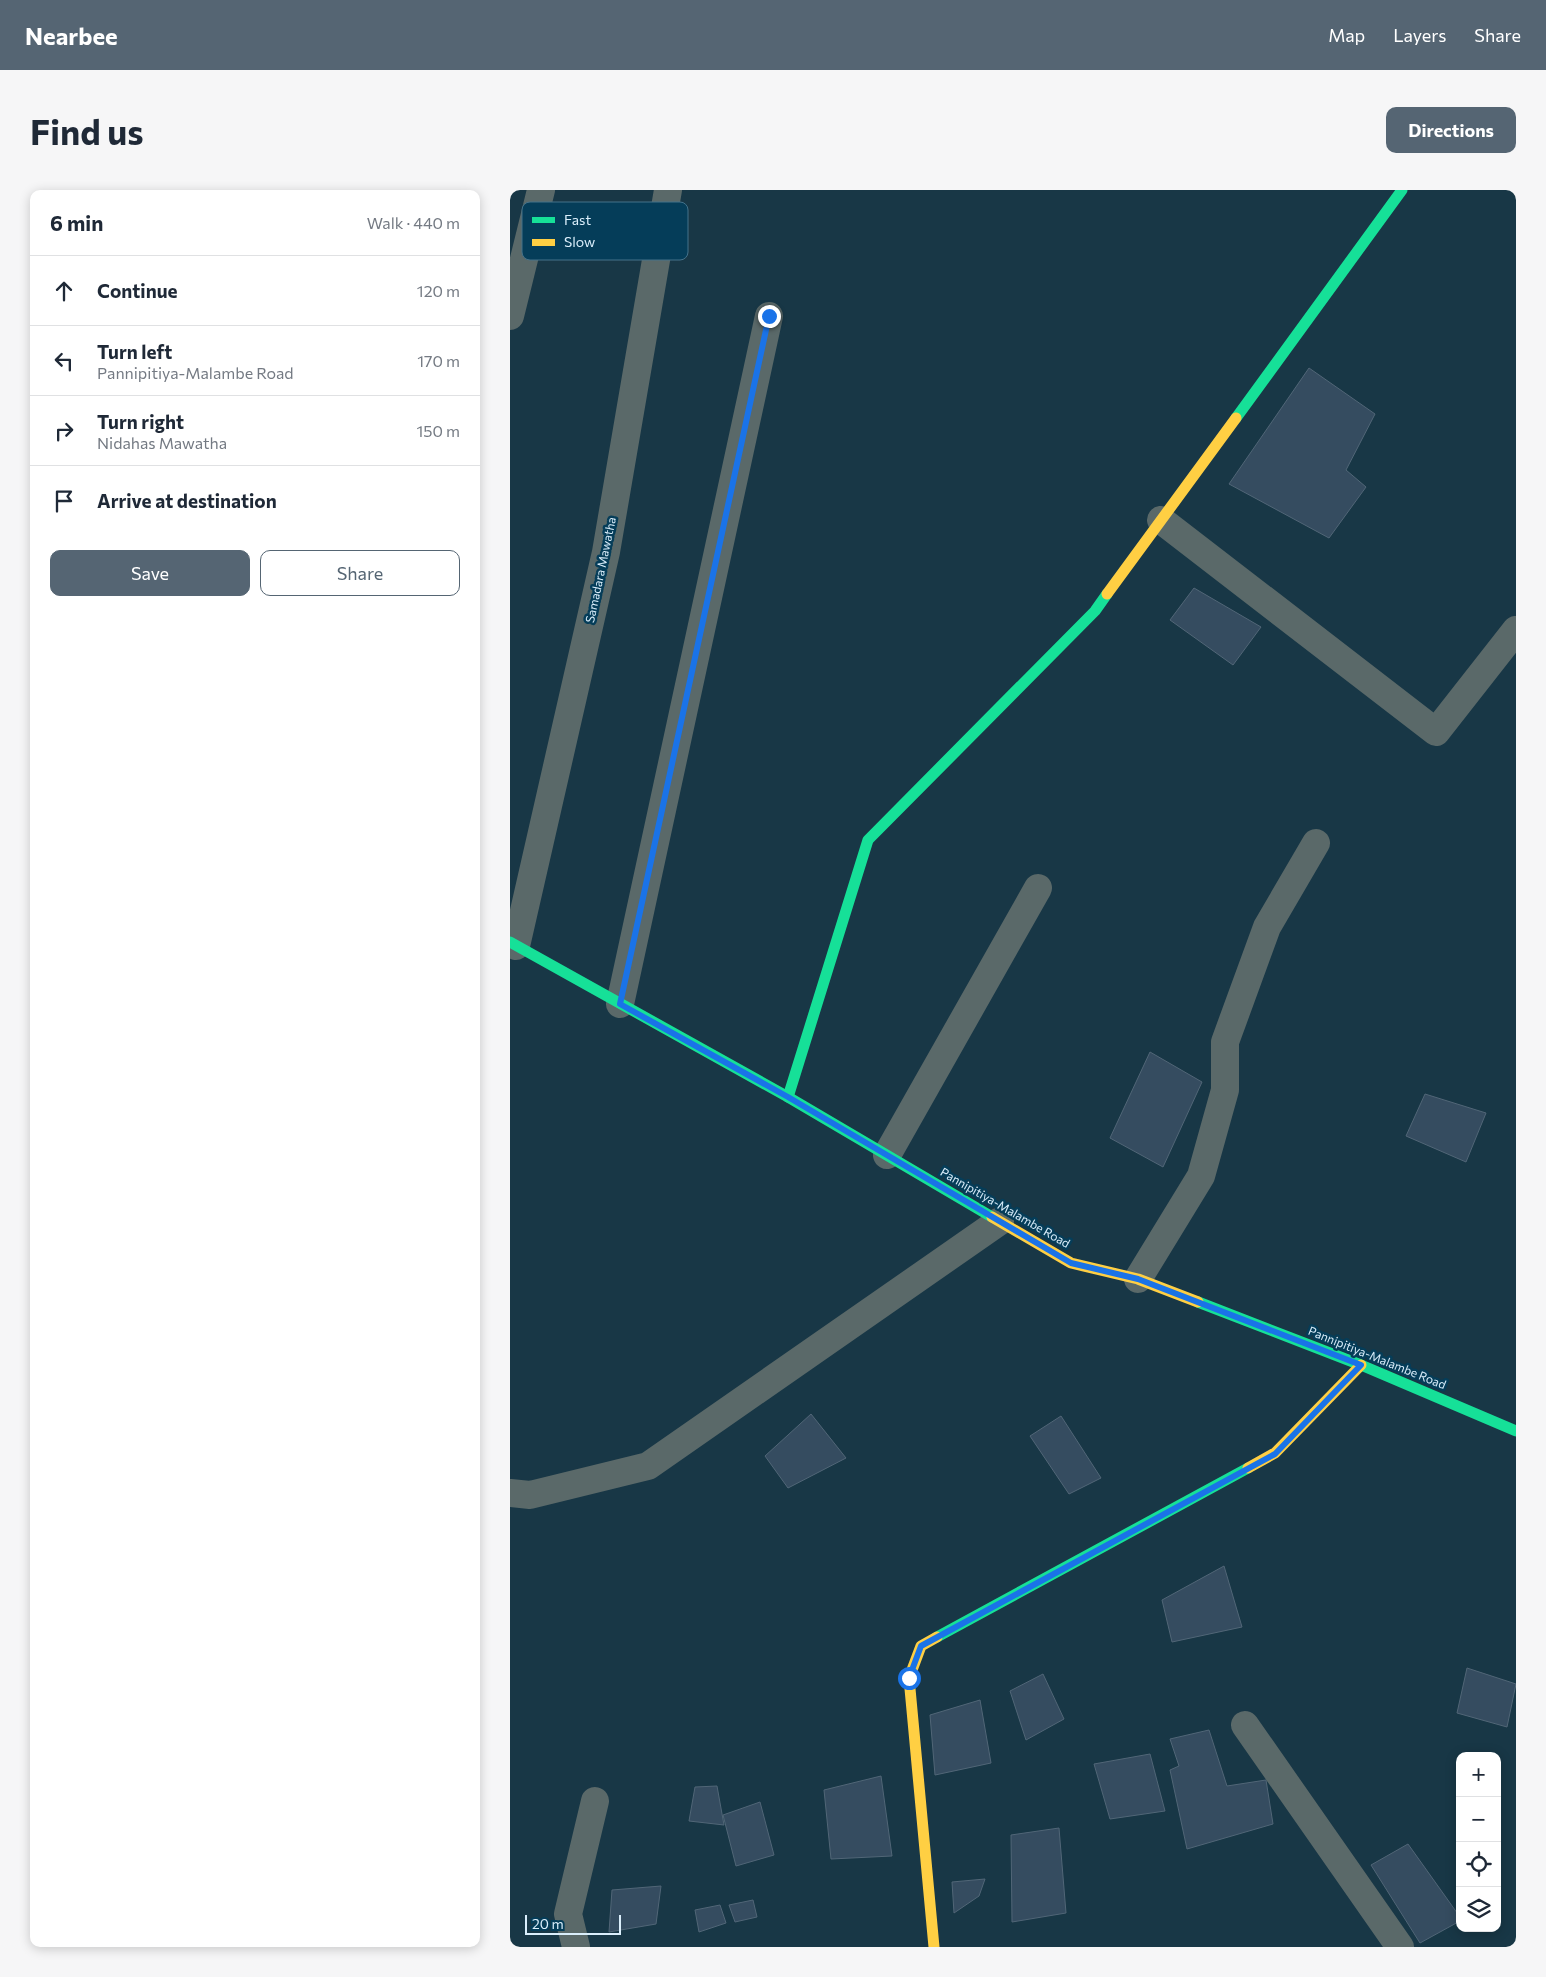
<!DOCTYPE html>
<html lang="en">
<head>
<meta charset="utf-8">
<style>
	:root { --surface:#fff; --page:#f6f6f7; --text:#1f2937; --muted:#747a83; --line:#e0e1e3; --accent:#556573 }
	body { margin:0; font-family:Commissioner,sans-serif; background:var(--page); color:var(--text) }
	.controls { position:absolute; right:15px; bottom:15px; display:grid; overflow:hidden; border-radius:10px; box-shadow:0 2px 12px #0003 }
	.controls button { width:45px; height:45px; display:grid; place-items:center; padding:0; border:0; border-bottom:1px solid var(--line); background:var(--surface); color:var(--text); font:25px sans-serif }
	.scale { position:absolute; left:15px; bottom:12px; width:96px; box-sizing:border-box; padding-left:5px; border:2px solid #daeefb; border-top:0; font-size:14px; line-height:18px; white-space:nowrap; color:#daeefb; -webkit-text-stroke:4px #053d59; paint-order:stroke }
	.stop { position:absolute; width:15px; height:15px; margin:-11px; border:4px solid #1a73e8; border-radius:50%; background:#fff }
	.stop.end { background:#1a73e8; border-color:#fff; box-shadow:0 1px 5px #0008 }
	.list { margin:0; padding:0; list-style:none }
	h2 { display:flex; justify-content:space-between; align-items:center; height:65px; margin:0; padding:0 20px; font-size:21px }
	h2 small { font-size:16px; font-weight:400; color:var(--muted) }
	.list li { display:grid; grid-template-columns:32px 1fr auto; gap:15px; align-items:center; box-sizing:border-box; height:70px; padding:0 20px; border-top:1px solid var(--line) }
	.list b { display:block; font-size:19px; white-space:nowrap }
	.list p { margin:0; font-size:16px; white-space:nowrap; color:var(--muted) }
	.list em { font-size:16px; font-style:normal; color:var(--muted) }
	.actions { display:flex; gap:10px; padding:15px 20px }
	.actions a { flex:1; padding:11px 0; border:1px solid var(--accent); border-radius:10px; text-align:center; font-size:18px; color:var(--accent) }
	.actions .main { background:var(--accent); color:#fff }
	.icon { flex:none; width:28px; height:28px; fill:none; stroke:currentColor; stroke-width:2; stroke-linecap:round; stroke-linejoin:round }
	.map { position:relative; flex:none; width:1006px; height:1757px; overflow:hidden; border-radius:10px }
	header { display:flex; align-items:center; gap:30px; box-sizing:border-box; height:70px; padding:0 25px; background:var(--accent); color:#fff }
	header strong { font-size:24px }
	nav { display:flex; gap:28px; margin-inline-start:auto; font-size:18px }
	.intro { display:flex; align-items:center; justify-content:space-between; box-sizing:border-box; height:120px; padding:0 30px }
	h1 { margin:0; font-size:35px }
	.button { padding:12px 22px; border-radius:10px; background:var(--accent); color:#fff; font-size:18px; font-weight:700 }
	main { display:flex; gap:30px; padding:0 30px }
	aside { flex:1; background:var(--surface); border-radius:10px; box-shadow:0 2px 12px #0003 }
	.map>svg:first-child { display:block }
	.building { fill:#354c60; stroke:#516677 }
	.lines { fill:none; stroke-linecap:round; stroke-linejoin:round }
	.street { stroke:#5a6969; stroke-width:28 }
	.fast { stroke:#16e098; stroke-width:11 }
	.slow { stroke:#ffcf43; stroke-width:11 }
	.route { stroke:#1a73e8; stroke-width:6 }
	.labels { text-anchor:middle; stroke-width:5; stroke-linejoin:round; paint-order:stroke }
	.street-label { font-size:12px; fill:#daeefb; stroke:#053d59 }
	.key { fill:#053d59; stroke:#45728a; stroke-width:1 }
	.key-label { font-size:14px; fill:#daeefb }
</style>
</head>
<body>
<header>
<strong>Nearbee</strong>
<nav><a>Map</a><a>Layers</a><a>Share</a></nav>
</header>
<div class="intro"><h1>Find us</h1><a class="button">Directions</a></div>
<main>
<aside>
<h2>6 min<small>Walk · 440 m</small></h2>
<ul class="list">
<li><svg class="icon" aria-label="ahead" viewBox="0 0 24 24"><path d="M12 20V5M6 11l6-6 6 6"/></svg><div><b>Continue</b></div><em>120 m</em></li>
<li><svg class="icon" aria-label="left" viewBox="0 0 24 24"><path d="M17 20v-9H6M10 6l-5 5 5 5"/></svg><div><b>Turn left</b><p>Pannipitiya-Malambe Road</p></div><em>170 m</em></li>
<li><svg class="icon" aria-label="right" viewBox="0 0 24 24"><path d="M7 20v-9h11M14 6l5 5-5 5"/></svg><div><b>Turn right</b><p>Nidahas Mawatha</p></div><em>150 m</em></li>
<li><svg class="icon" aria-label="arrive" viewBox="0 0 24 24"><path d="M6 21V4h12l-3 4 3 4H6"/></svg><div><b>Arrive at destination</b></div></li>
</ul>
<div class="actions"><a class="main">Save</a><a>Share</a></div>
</aside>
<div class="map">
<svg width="1006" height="1757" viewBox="0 0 1006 1757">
	<rect width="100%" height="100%" fill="#183746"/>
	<g class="building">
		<path d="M799 178 865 224 836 280 856 297 819 348 719 294Z"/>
		<path d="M684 398 751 437 723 475 660 430Z"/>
		<path d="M640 862 692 892 653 977 600 948Z"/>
		<path d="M915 904 976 923 956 972 896 946Z"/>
		<path d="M301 1224 336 1268 278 1298 255 1266Z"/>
		<path d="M551 1226 591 1288 559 1304 520 1246Z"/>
		<path d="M714 1376 732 1437 662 1452 652 1410Z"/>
		<path d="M957 1478 1006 1494 997 1537 947 1523Z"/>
		<path d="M533 1484 554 1529 516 1550 500 1501Z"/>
		<path d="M470 1510 481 1573 425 1585 420 1525Z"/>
		<path d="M699 1540 717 1596 756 1590 763 1634 677 1659 660 1580 669 1576 660 1549Z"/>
		<path d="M640 1564 655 1621 600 1629 584 1574Z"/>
		<path d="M371 1586 382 1666 321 1669 314 1600Z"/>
		<path d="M207 1596 214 1635 179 1631 185 1597Z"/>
		<path d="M250 1612 264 1665 226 1676 213 1625Z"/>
		<path d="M549 1638 556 1723 502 1732 501 1645Z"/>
		<path d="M898 1654 950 1727V1731L910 1753 861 1675Z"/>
		<path d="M475 1689 469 1706 444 1723 442 1692Z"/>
		<path d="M151 1696 146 1734 99 1742 102 1700Z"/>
		<path d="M243 1710 247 1727 225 1732 219 1715Z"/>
		<path d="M210 1715 216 1733 189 1742 185 1720Z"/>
	</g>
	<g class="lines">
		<g class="street">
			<path d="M0 126 31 0"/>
			<path d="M651 330 926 542 1006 440"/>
			<path d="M6 756 96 362 158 0"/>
			<path d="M110 814 259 126"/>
			<path d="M377 965 528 698"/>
			<path d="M628 1089 691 986 715 900V852L757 737 806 653"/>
			<path d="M0 1303 20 1305 138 1276 490 1031"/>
			<path d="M735 1535 890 1757"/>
			<path d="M66 1757 58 1724 85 1611"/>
		</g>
		<g class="fast">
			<path d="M726 228 892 0"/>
			<path d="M0 752 278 907 482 1027"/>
			<path d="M278 907 358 650 585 421 597 404"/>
			<path d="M688 1112 851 1175 1006 1241"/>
			<path d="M427 1447 738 1278"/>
		</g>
		<g class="slow">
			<path d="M597 404 726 228"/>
			<path d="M482 1027 561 1073 628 1089 688 1112"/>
			<path d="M738 1278 765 1263 851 1175"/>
			<path d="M424 1757 399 1488 411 1456 427 1447"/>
		</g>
	</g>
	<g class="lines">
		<path class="route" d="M259 126 110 814 278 907 561 1073 628 1089 851 1175 765 1264 411 1456 399 1488"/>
	</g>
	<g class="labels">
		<g class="street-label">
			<text transform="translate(91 380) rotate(-78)" y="4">Samadara Mawatha</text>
			<text transform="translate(495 1018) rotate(30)" y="4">Pannipitiya-Malambe Road</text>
			<text transform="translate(867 1168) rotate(22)" y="4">Pannipitiya-Malambe Road</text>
		</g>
	</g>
	<rect x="12" y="12" width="166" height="58" rx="8" class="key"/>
	<rect x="22" y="27" width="23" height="6" fill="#16e098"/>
	<rect x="22" y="49" width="23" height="7" fill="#ffcf43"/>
	<g class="key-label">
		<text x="54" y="35">Fast</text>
		<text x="54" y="57">Slow</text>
	</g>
</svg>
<div class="controls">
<button>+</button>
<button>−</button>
<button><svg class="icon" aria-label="locate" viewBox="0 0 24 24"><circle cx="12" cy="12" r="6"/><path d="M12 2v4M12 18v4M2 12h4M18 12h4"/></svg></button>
<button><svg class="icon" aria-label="layers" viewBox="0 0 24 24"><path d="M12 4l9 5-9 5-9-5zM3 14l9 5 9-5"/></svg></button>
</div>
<div class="scale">20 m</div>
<div class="stop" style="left:399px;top:1488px"></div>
<div class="stop end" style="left:259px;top:126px"></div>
</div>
</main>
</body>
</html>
